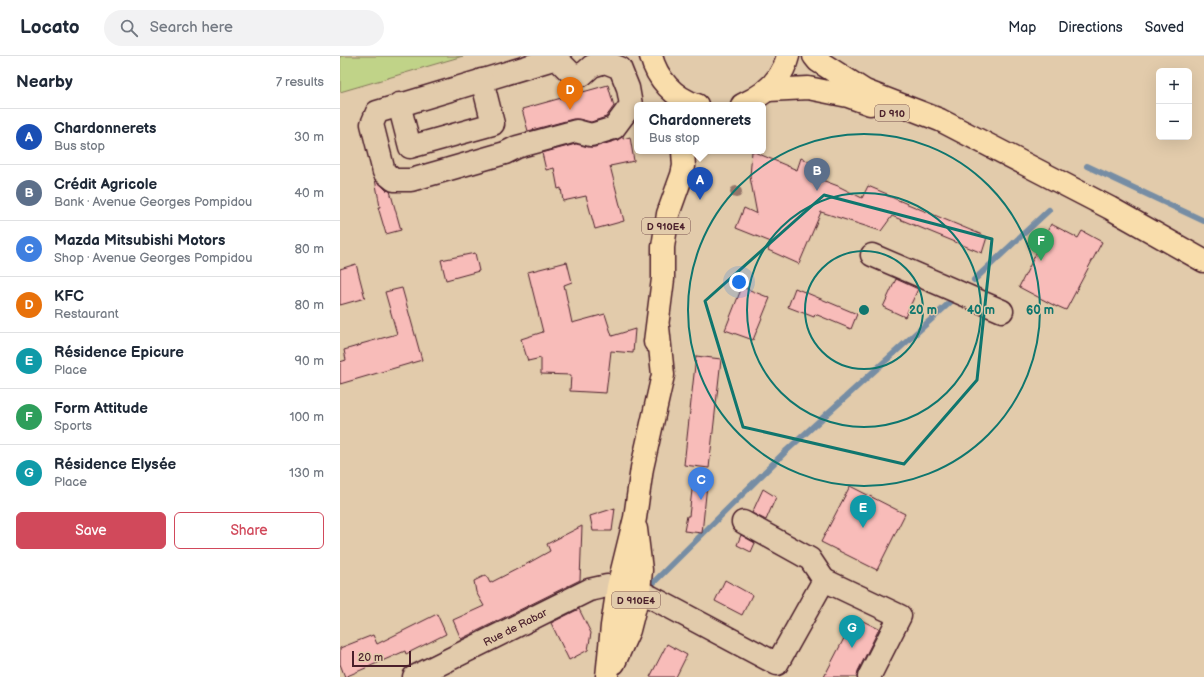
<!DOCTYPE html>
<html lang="en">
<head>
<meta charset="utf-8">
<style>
	:root { --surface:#fff; --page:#f2f2f3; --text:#1f2937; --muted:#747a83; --line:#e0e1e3; --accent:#d1495b }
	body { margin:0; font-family:"Balsamiq Sans",sans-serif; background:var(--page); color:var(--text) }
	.controls { position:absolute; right:12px; top:12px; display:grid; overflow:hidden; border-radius:6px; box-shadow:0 4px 16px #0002 }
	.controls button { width:36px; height:36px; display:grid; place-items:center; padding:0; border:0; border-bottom:1px solid var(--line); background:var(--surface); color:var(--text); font:20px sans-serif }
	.scale { position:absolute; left:12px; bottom:10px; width:59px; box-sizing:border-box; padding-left:4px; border:2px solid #4a1f2b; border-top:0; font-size:11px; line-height:14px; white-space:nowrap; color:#4a1f2b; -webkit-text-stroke:3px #e2cbab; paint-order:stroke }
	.you { position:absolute; left:399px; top:226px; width:14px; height:14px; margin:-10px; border:3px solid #fff; border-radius:50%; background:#1a73e8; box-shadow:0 0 0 6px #1a73e833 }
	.badge { display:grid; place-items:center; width:26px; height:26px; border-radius:50%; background:var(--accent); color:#fff; font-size:13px; font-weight:700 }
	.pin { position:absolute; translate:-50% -33px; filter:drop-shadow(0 1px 2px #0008) }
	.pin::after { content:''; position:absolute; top:21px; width:14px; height:12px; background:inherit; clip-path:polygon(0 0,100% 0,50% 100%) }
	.popup { position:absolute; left:294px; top:46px; width:132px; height:52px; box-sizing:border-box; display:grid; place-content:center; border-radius:6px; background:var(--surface); filter:drop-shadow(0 1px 3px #0005); font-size:13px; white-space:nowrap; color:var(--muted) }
	.popup b { font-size:15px; color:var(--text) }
	.popup::after { content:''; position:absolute; left:50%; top:100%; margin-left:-8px; border:8px solid transparent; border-top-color:var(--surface) }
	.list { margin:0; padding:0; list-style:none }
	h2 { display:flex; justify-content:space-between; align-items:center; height:52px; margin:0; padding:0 16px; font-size:17px }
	h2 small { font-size:13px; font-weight:400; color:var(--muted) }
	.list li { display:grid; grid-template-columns:26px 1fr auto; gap:12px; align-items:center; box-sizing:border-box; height:56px; padding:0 16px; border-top:1px solid var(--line) }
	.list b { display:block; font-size:15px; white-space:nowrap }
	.list p { margin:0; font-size:13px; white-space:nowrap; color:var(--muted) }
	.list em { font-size:13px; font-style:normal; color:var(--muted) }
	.actions { display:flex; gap:8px; padding:12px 16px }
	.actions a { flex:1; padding:9px 0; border:1px solid var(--accent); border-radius:6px; text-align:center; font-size:14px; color:var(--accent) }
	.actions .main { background:var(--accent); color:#fff }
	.icon { flex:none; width:22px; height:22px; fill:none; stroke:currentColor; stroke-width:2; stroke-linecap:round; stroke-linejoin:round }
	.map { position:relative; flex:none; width:864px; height:621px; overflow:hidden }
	header { display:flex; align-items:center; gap:24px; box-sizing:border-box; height:56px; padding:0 20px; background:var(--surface); border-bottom:1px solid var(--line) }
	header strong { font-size:19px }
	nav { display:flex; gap:22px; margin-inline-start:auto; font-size:14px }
	.search { width:280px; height:36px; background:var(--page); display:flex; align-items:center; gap:10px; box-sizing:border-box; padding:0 14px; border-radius:22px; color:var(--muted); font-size:15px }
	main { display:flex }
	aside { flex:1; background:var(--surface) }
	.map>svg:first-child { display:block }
	.green { fill:#c0d388; stroke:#85795a }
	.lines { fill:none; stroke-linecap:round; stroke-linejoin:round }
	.stream { stroke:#768da4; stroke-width:6 }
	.building { fill:#f8bcb9; stroke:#4a1f2b }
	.minor-casing { stroke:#4a1f2b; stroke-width:25 }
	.major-casing { stroke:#4a1f2b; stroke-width:25 }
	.minor { stroke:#e2cbab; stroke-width:22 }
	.major { stroke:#f9ddab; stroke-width:22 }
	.tree { fill:#95766a }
	.marked { fill:none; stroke:#0f766e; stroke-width:3; stroke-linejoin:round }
	.ring { fill:none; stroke:#0f766e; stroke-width:2 }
	.labels { text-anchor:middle; stroke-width:3; stroke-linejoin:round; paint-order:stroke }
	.shield { fill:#e2cbab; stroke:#785351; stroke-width:1 }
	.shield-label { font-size:10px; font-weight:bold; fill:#4a1f2b }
	.street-label { font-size:11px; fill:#4a1f2b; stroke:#e2cbab }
	.centre { fill:#0f766e; stroke:#e2cbab; stroke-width:2 }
	.ring-label { font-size:12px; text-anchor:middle; font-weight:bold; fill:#0f766e; stroke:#e2cbab; stroke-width:3; stroke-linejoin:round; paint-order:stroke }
</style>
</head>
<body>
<header>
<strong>Locato</strong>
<div class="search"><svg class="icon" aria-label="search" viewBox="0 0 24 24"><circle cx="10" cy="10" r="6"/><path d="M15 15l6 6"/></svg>Search here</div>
<nav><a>Map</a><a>Directions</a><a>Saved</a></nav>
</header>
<main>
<aside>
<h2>Nearby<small>7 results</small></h2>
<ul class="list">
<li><span class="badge" style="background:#1a4fb4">A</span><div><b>Chardonnerets</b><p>Bus stop</p></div><em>30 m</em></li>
<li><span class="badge" style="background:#5c6f8a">B</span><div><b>Crédit Agricole</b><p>Bank · Avenue Georges Pompidou</p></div><em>40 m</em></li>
<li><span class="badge" style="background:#3f7fe0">C</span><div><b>Mazda Mitsubishi Motors</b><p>Shop · Avenue Georges Pompidou</p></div><em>80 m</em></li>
<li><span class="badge" style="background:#e8710a">D</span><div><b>KFC</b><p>Restaurant</p></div><em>80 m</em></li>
<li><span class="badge" style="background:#0f9aa8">E</span><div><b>Résidence Epicure</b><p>Place</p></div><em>90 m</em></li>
<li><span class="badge" style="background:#2e9e5b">F</span><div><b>Form Attitude</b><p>Sports</p></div><em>100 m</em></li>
<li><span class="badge" style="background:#0f9aa8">G</span><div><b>Résidence Elysée</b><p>Place</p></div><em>130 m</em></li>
</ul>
<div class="actions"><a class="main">Save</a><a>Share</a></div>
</aside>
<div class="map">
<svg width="864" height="621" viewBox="0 0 864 621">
	<rect width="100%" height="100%" fill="#e2cbab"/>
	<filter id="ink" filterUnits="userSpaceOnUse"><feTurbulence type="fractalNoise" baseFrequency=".025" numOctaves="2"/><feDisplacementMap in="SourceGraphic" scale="8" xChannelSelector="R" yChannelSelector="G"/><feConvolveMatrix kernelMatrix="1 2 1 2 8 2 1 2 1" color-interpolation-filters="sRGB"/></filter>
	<g filter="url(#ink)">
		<path class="green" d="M0 0H123L0 36Z"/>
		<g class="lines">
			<g class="stream">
				<path d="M747 110 864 165"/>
				<path d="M634 224 709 154"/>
				<path d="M313 527 445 396 617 240"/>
			</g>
		</g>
		<g class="building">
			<path d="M268 29 274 50 266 61 251 66 239 63H233L188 75 182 53Z"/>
			<path d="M283 80V83L290 81 294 105 270 110 284 165 255 173 246 140 223 145 221 132 218 133 214 112 206 114 202 97 236 88 248 91H255L278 84Z"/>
			<path d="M412 95 457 114 461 102 478 110 474 121 498 130 522 142 528 130 547 138 546 139 647 181 642 197 552 160 541 175 481 156 459 208 428 194 431 186 396 172 404 152 417 158 410 121Z"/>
			<path d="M35 123 46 134 50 135 61 174 46 178 38 151H40Z"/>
			<path d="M711 168 738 182 742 175 762 186 726 254 717 250V251L679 231Z"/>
			<path d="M135 197 139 215 106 224 101 204Z"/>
			<path d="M227 206 232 226 224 229 232 267 265 258 272 280 295 273 293 297 271 295 266 337 230 335 231 319 201 318V302L188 305 181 283 203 276 188 216Z"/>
			<path d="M16 208 25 242 0 249V213Z"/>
			<path d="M556 223 578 233 565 261 543 251Z"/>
			<path d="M402 231 430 242 413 284 385 274Z"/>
			<path d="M62 232 82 304 0 328V306L6 304 4 294 21 289V288L57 278 45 236Z"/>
			<path d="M455 232 517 258 511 273 475 258 474 261 448 251Z"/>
			<path d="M356 300 381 303 369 412 344 409Z"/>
			<path d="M354 417 368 419 362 477 344 475 347 460H349Z"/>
			<path d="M510 430 565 458 537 514 481 486Z"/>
			<path d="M423 433 436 441 426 464 412 457Z"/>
			<path d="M275 452 272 475H253L250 460Z"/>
			<path d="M242 470 240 524 121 583 113 564 144 550 136 536 134 525 146 519 150 527 185 509 210 495 207 488Z"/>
			<path d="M401 479 415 487 411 496 397 489Z"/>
			<path d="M385 524 412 539 402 559 375 545Z"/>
			<path d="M239 553 251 577 248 594 229 604 211 567Z"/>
			<path d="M97 558 106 578 66 598 65 595 5 621 0 608V592L33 579 37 588Z"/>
			<path d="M515 561 539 573 518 615 517 621H484Z"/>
			<path d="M327 588 347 599 336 621H310Z"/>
		</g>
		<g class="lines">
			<g class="minor-casing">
				<g id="minor">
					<path d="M214 0 232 18 242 19 252 10 265 6 280 12 288 32 291 49 274 72 251 79 236 75 177 91 165 97 71 124H54L44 116 32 68 37 56 210 4Z"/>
					<path d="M59 48 70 91 153 68 142 24"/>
					<path d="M532 199 662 255"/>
					<path d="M484 524 560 560 529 621"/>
					<path d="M299 535 311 541 437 608 484 524 470 503 403 466"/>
					<path d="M74 621 249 534 267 530 278 531"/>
				</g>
			</g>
			<g class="major-casing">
				<g id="major">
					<path d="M311 0C317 23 334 42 357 49"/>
					<path d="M474 0 478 5 525 35 600 64 770 152 864 205"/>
					<path d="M428 34 468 32 508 40 530 48"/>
					<path d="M402 49C425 39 442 24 448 0"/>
					<path d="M315 286 323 223V191L328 158 342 119 344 110 343 95"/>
					<path d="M274 607 289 574 299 535 301 514 296 473"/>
					<path d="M267 621 272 570 278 531 295 462 302 412 323 319 318 271"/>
				</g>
			</g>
			<use href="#minor" class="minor"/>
			<use href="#major" class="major"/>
		</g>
		<circle class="tree" cx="396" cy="136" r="6"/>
	</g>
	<path class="marked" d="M484 139 652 183 637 324 564 408 403 371 365 245Z"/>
	<g class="ring">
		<circle cx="524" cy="254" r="59"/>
		<circle cx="524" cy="254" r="117"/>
		<circle cx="524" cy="254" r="176"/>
	</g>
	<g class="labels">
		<g class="shield">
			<rect x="535" y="49" width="34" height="16" rx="3"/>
			<rect x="302" y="162" width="48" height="16" rx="3"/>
			<rect x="272" y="536" width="48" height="16" rx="3"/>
		</g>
		<g class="shield-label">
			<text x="552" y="61">D 910</text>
			<text x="326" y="174">D 910E4</text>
			<text x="296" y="548">D 910E4</text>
		</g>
		<g class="street-label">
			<text transform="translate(175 571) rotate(-27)" y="4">Rue de Rabar</text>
		</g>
	</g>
	<circle cx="524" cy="254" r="6" class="centre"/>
	<g class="ring-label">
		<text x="583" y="258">20 m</text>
		<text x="641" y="258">40 m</text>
		<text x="700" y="258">60 m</text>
	</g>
</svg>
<div class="controls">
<button>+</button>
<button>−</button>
</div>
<div class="scale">20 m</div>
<div class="you"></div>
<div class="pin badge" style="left:360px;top:144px;background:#1a4fb4">A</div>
<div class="popup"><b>Chardonnerets</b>Bus stop</div>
<div class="pin badge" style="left:477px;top:135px;background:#5c6f8a">B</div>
<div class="pin badge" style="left:361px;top:444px;background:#3f7fe0">C</div>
<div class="pin badge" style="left:230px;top:54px;background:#e8710a">D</div>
<div class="pin badge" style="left:523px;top:472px;background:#0f9aa8">E</div>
<div class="pin badge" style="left:701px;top:205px;background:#2e9e5b">F</div>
<div class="pin badge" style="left:512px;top:592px;background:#0f9aa8">G</div>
</div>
</main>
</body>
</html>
